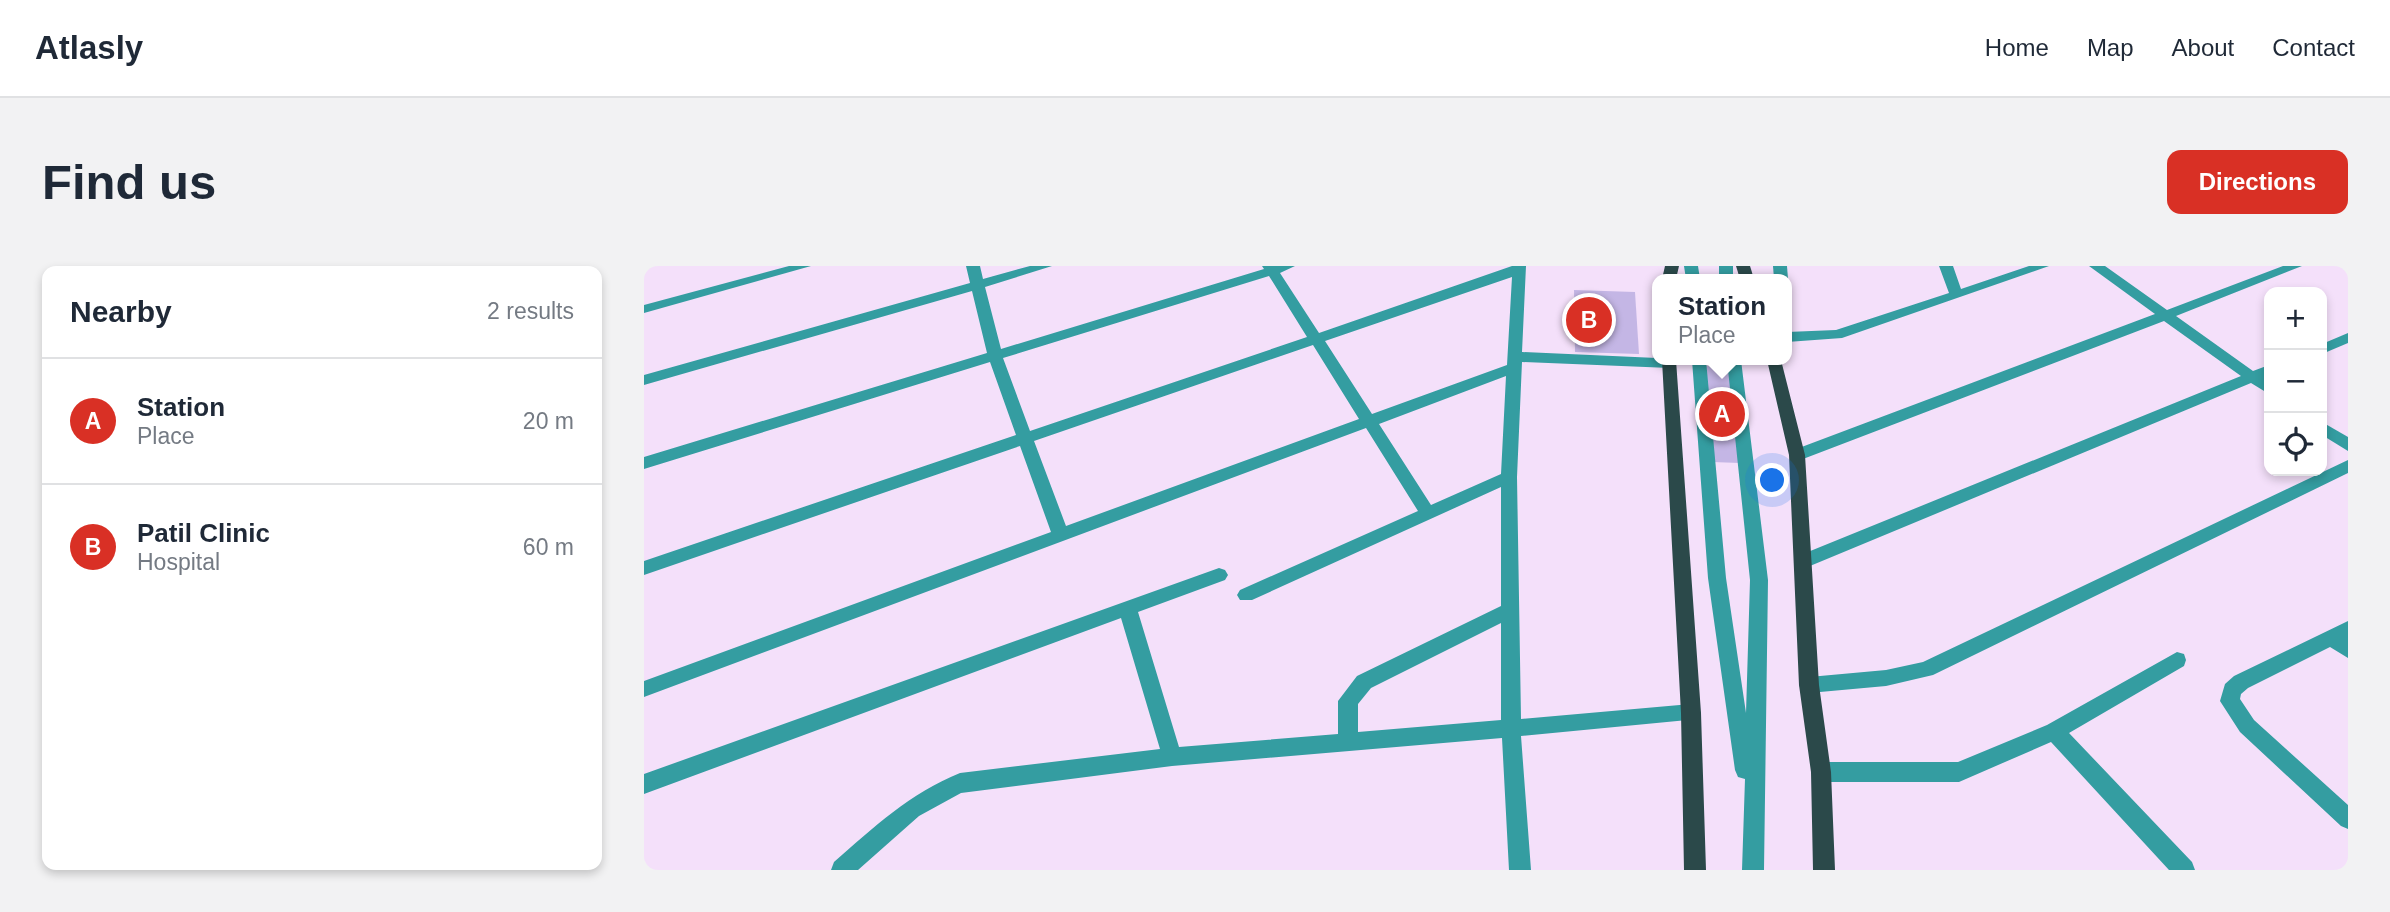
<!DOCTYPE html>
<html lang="en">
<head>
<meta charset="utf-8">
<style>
	:root { --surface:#fff; --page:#f2f2f3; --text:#1f2937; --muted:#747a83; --line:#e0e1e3; --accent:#d93025 }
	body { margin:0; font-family:Arial,sans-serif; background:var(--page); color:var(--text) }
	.controls { position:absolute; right:21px; top:21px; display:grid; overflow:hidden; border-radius:14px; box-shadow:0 4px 10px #0003 }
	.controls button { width:63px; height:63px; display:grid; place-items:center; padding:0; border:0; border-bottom:2px solid var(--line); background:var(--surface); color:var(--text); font:35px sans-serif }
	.you { position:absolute; left:1129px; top:215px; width:24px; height:24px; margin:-18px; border:5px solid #fff; border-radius:50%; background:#1a73e8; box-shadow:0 0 0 10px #1a73e833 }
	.badge { display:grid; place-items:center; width:46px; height:46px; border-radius:50%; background:var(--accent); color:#fff; font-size:23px; font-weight:700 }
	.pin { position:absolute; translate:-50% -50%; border:4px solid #fff; box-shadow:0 2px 7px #0006 }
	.popup { position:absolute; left:1008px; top:8px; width:140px; height:91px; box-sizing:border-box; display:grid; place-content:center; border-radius:14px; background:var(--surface); filter:drop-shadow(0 2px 5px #0005); font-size:23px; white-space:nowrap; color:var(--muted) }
	.popup b { font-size:26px; color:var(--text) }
	.popup::after { content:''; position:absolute; left:50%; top:100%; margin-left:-14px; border:14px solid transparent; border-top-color:var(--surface) }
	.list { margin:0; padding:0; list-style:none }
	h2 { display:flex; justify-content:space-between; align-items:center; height:91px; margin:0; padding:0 28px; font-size:30px }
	h2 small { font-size:23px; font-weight:400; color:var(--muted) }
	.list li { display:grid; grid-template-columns:46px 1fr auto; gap:21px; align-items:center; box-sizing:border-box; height:126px; padding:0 28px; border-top:2px solid var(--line) }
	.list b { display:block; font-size:26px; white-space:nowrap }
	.list p { margin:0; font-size:23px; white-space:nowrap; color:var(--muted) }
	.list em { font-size:23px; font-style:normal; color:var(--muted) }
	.icon { flex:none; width:38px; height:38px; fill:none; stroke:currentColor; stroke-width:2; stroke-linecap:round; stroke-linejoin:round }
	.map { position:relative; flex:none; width:1704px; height:604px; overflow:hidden; border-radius:14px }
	header { display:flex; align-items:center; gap:42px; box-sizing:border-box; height:98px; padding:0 35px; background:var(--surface); border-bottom:2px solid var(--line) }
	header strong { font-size:33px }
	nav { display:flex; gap:38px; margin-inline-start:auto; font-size:24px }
	.intro { display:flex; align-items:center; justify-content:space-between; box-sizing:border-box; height:168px; padding:0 42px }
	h1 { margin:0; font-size:49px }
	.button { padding:18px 32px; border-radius:14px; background:var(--accent); color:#fff; font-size:24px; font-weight:700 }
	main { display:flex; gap:42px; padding:0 42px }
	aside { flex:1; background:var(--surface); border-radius:14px; box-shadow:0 4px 10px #0003 }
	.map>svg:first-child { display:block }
	.building { fill:#c4b6e5 }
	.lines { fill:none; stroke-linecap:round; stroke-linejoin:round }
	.minor { fill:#349da1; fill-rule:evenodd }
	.major { fill:#2b494a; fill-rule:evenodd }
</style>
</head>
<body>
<header>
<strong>Atlasly</strong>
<nav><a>Home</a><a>Map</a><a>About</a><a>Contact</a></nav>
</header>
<div class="intro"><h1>Find us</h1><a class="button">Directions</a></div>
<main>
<aside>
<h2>Nearby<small>2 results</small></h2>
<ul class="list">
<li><span class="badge">A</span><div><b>Station</b><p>Place</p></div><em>20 m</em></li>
<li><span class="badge">B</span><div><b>Patil Clinic</b><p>Hospital</p></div><em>60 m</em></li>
</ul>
</aside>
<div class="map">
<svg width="1704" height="604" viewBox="0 0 1704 604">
	<rect width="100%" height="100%" fill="#f4e0fa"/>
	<g class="building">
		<path d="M930 24 991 26 995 88 931 86Z"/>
		<path d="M1061 100 1086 101 1096 197 1068 196Z"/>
	</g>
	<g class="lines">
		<g class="minor">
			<path d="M145 0H167L0 47V39Z"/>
			<path d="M322 0H336L339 13 386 0H408L341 21 357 83 620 3 618 0H651L636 7 675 67 868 0H882L878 86 1013 92 1031 94 1033 97 1026 102 878 96 873 211 877 453 1047 438 1054 441 1057 447 1054 453 877 470 887 604H865L858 472 528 500 317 527 275 550 214 604H187L190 596C230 561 266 527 316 507L516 483 477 352 0 528V508L575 302 581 304 584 309 581 314 494 346 535 481 694 468V435L713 410 857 340V221L608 334H596L593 329 596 324 774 245 722 162 0 431V415L407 266 376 180 0 309V295L372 169 346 96 0 203V191L343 87 328 25 0 119V109L326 17ZM625 10 663 71 386 165 359 92ZM868 11 863 99 728 148 681 75ZM669 79 715 153 422 260 390 175ZM862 110 857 208 787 239 735 158ZM857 357V454L714 466V438L727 422Z"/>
			<path d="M1040 0H1054L1056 13H1042Z"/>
			<rect x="1075" y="0" width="14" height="13"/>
			<path d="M1129 0H1143L1144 13 1143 14 1130 13Z"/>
			<path d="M1295 0H1309L1317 23 1385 0H1405L1198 72 1143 76V66L1192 64 1305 27Z"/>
			<path d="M1445 0H1461L1523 44 1639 0H1658L1532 50 1609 105 1625 99V110L1620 112 1625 116V128L1607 117 1166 300H1154L1151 295 1154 290 1597 110 1520 55 1159 193H1147L1145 189 1147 185 1511 48Z"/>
			<path d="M1704 67V77L1678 88V78Z"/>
			<path d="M1048 94H1062L1082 312 1102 447 1106 314 1083 94H1097L1124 314 1120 604H1098L1101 513 1094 511 1091 504 1064 312Z"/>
			<path d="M1678 156 1704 171V185L1678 169Z"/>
			<path d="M1704 194V207L1289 409 1242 420 1165 427 1158 425 1155 419 1158 413 1165 411 1242 404 1279 396Z"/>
			<path d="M1704 355V392L1686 381 1604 422 1597 428 1596 433 1610 454 1704 539V563L1697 560 1596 466 1576 435 1581 418 1590 410Z"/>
			<path d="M1533 386 1540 388 1542 394 1540 400 1425 467 1548 596 1551 604H1525L1407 476 1315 516H1177L1170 513 1167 506 1170 499 1177 496H1314L1403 459Z"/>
		</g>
		<g class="major">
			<path d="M1021 0H1035L1032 13H1018Z"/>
			<path d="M1092 0H1106L1110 13H1096Z"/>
			<path d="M1018 94H1032L1057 447 1062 604H1040L1037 447Z"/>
			<path d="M1123 94H1137L1161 189 1175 419 1187 506 1191 604H1169L1167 506 1155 419 1145 189Z"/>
		</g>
	</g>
</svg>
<div class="controls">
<button>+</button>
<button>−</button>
<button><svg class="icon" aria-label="locate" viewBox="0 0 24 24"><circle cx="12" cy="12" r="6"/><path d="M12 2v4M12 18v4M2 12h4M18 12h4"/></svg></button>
</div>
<div class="you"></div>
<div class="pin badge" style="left:1078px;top:148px">A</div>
<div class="popup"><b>Station</b>Place</div>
<div class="pin badge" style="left:945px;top:54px">B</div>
</div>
</main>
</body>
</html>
